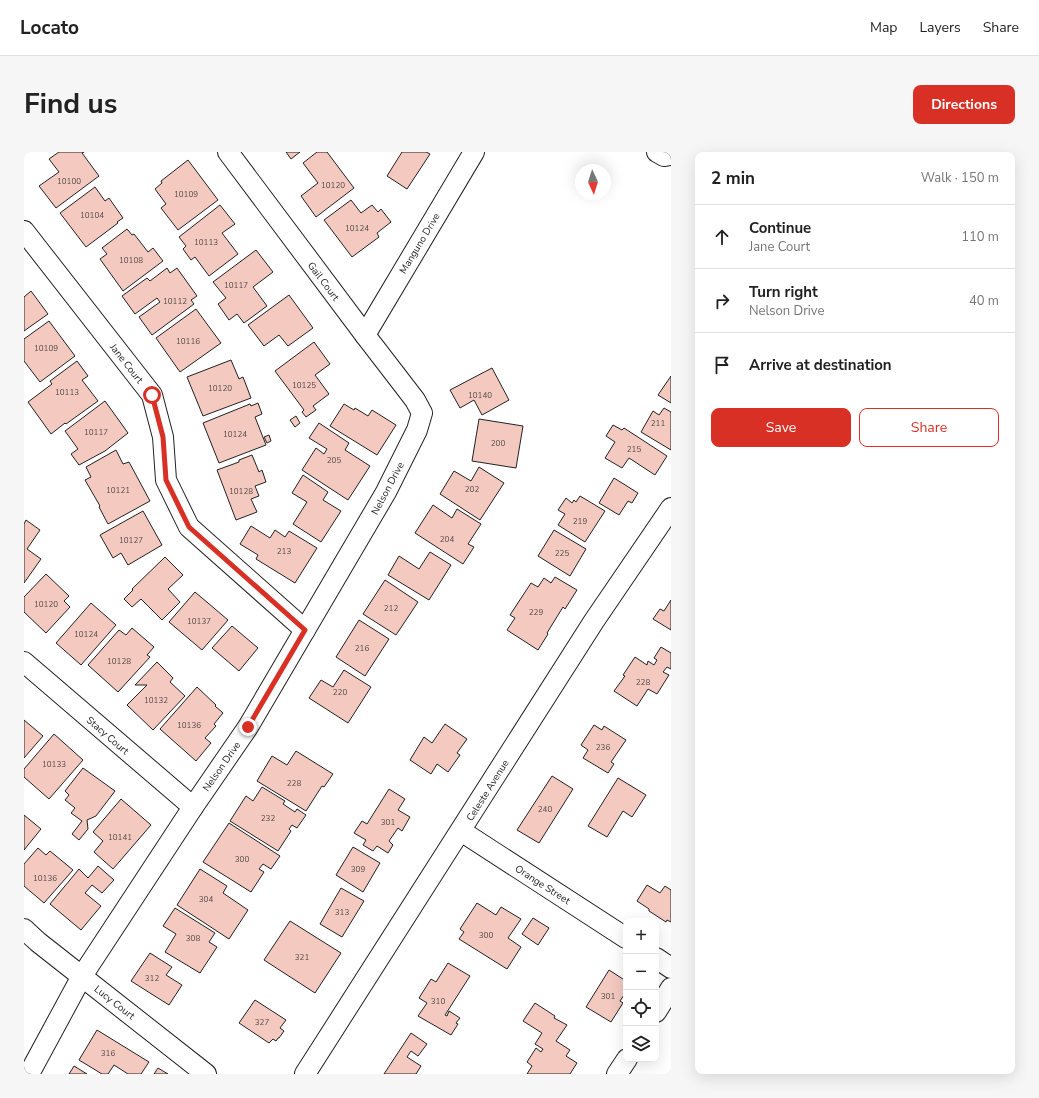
<!DOCTYPE html>
<html lang="en">
<head>
<meta charset="utf-8">
<style>
	:root { --surface:#fff; --page:#f6f6f6; --text:#222; --muted:#767676; --line:#e0e0e0; --accent:#d93025 }
	body { margin:0; font-family:"Nunito Sans",sans-serif; background:var(--page); color:var(--text) }
	.controls { position:absolute; right:12px; bottom:12px; display:grid; overflow:hidden; border-radius:8px; box-shadow:0 4px 16px #0002 }
	.controls button { width:36px; height:36px; display:grid; place-items:center; padding:0; border:0; border-bottom:1px solid var(--line); background:var(--surface); color:var(--text); font:20px sans-serif }
	.compass { position:absolute; left:551px; top:12px; width:36px; height:36px; border-radius:50%; background:var(--surface); box-shadow:0 4px 16px #0002; rotate:176deg }
	.stop { position:absolute; width:12px; height:12px; margin:-9px; border:3px solid #d93025; border-radius:50%; background:#fff }
	.stop.end { background:#d93025; border-color:#fff; box-shadow:0 1px 4px #0008 }
	.list { margin:0; padding:0; list-style:none }
	h2 { display:flex; justify-content:space-between; align-items:center; height:52px; margin:0; padding:0 16px; font-size:17px }
	h2 small { font-size:13px; font-weight:400; color:var(--muted) }
	.list li { display:grid; grid-template-columns:26px 1fr auto; gap:12px; align-items:center; box-sizing:border-box; height:64px; padding:0 16px; border-top:1px solid var(--line) }
	.list b { display:block; font-size:15px; white-space:nowrap }
	.list p { margin:0; font-size:13px; white-space:nowrap; color:var(--muted) }
	.list em { font-size:13px; font-style:normal; color:var(--muted) }
	.actions { display:flex; gap:8px; padding:12px 16px }
	.actions a { flex:1; padding:9px 0; border:1px solid var(--accent); border-radius:8px; text-align:center; font-size:14px; color:var(--accent) }
	.actions .main { background:var(--accent); color:#fff }
	.icon { flex:none; width:22px; height:22px; fill:none; stroke:currentColor; stroke-width:2; stroke-linecap:round; stroke-linejoin:round }
	.map { position:relative; flex:none; width:647px; height:922px; overflow:hidden; border-radius:8px }
	header { display:flex; align-items:center; gap:24px; box-sizing:border-box; height:56px; padding:0 20px; background:var(--surface); border-bottom:1px solid var(--line) }
	header strong { font-size:19px }
	nav { display:flex; gap:22px; margin-inline-start:auto; font-size:14px }
	.intro { display:flex; align-items:center; justify-content:space-between; box-sizing:border-box; height:96px; padding:0 24px }
	h1 { margin:0; font-size:28px }
	.button { padding:10px 18px; border-radius:8px; background:var(--accent); color:#fff; font-size:14px; font-weight:700 }
	main { display:flex; gap:24px; padding:0 24px }
	aside { flex:1; background:var(--surface); border-radius:8px; box-shadow:0 4px 16px #0002 }
	.map>svg:first-child { display:block }
	.building { fill:#f3c9c0; stroke:#222 }
	.lines { fill:none; stroke-linecap:round; stroke-linejoin:round }
	.minor-casing { stroke:#222; stroke-width:22 }
	.minor { stroke:#fff; stroke-width:20 }
	.route { stroke:#d93025; stroke-width:5 }
	.labels { text-anchor:middle; stroke-width:3; stroke-linejoin:round; paint-order:stroke }
	.number-label { font-size:8px; fill:#564c4a }
	.street-label { font-size:10px; fill:#222; stroke:#fff }
</style>
</head>
<body>
<header>
<strong>Locato</strong>
<nav><a>Map</a><a>Layers</a><a>Share</a></nav>
</header>
<div class="intro"><h1>Find us</h1><a class="button">Directions</a></div>
<main>
<div class="map">
<svg width="647" height="922" viewBox="0 0 647 922">
	<rect width="100%" height="100%" fill="#fff"/>
	<g class="building">
		<path d="M35 0H60L58 1 75 24 32 56 15 34 35 20 25 7Z"/>
		<path d="M262 0H276L267 7Z"/>
		<path d="M293 0H303L330 36 292 65 277 44 294 31 279 11Z"/>
		<path d="M378 0H402L406 2 383 37 363 24Z"/>
		<path d="M164 8 194 48 154 78 137 56 142 52 131 37 138 31 137 29Z"/>
		<path d="M71 35 81 49 85 46 99 66 93 70 94 71 62 95 36 61Z"/>
		<path d="M327 48 337 61 348 53 354 60 357 57 367 70 353 81 355 85 328 105 300 68Z"/>
		<path d="M196 53 211 72 198 81 214 102 185 124 171 105 167 108 159 97 162 94 155 85Z"/>
		<path d="M103 77 108 83 110 82 124 100 129 96 139 109 99 139 76 107 83 102 78 96Z"/>
		<path d="M232 98 249 120 229 135 243 154 220 171 213 162 205 168 194 152 202 146 189 130Z"/>
		<path d="M143 116 146 121 153 116 173 144 167 148 170 152 128 183 115 165 136 150 133 146 111 162 98 144 123 126 126 129Z"/>
		<path d="M7 139 24 162 0 179V145Z"/>
		<path d="M265 143 289 176 264 194 255 183 240 194 224 173Z"/>
		<path d="M172 157 197 191 156 220 132 186Z"/>
		<path d="M25 169 51 204 16 230 0 209V187Z"/>
		<path d="M290 190 306 212 291 223 305 242 289 254 292 258 282 265 278 260 280 258 251 219Z"/>
		<path d="M207 208 215 227 219 225 227 246 179 264 163 225Z"/>
		<path d="M53 209 64 224 58 228 74 249 42 272 41 271 27 282 4 250 28 232 26 229Z"/>
		<path d="M468 216 485 248 458 263 450 248 436 256 426 238Z"/>
		<path d="M647 224V251L634 243Z"/>
		<path d="M81 249 104 281 81 299 55 313 47 302 54 297 41 279Z"/>
		<path d="M234 251 238 262 231 265 242 293 195 311 179 271 226 252 227 254Z"/>
		<path d="M320 252 330 258 331 256 344 264 348 258 372 273 353 303 306 274Z"/>
		<path d="M640 256 647 260V298L617 280 629 259 635 263Z"/>
		<path d="M272 264 276 271 271 275 266 268Z"/>
		<path d="M455 267 499 274 492 316 448 309Z"/>
		<path d="M295 271 325 291 321 298 346 314 324 348 278 318 292 296 300 302 303 297 285 286Z"/>
		<path d="M589 273 598 278 600 276 643 304 631 323 605 306 598 316 581 306 591 290 582 284Z"/>
		<path d="M245 283 247 289 243 291 240 285Z"/>
		<path d="M92 298 99 312 105 310 126 349 84 372 75 355 76 354 61 328 67 325 62 315Z"/>
		<path d="M228 303 235 320 238 318 242 330 231 334 235 344 227 347 233 360 212 368 193 318 215 310V308Z"/>
		<path d="M455 315 480 331 456 368 416 342 430 319 447 329Z"/>
		<path d="M279 323 304 340 299 348 317 359 297 390 269 372 283 350 268 341Z"/>
		<path d="M590 326 614 341 608 351 604 349 595 363 575 351Z"/>
		<path d="M556 344 581 359 561 390 534 373 541 362 534 358 542 346 548 351 550 348 552 350Z"/>
		<path d="M409 353 428 366 433 357 457 372 444 392 450 395 439 412 391 381Z"/>
		<path d="M119 359 138 393 104 413 97 401 89 406 76 383Z"/>
		<path d="M2 368 16 378 3 397 17 407 0 431V372Z"/>
		<path d="M227 374 246 386 251 378 261 385 265 379 293 396 271 431 232 407 234 403 216 392Z"/>
		<path d="M530 378 562 397 546 424 514 404Z"/>
		<path d="M406 400 427 413 405 448 364 423 375 404 395 417Z"/>
		<path d="M141 405 159 423 144 437 156 450 138 468 117 447 108 455 100 447 109 438 108 437Z"/>
		<path d="M22 422 45 444 40 449 46 455 22 481 0 460V445Z"/>
		<path d="M531 425 553 438 541 457 539 455 523 481 524 482 514 498 483 478 491 466 486 463 507 431 514 435 520 426 527 431Z"/>
		<path d="M361 428 394 450 372 483 339 462Z"/>
		<path d="M171 440 204 468 178 498 145 470Z"/>
		<path d="M647 448V478L629 467 636 457 640 459Z"/>
		<path d="M67 451 92 473 57 513 32 491Z"/>
		<path d="M335 468 365 487 341 524 312 505Z"/>
		<path d="M208 474 234 496 215 519 188 496Z"/>
		<path d="M108 476 130 495 123 503 126 505 94 540 64 513 95 478 102 483Z"/>
		<path d="M637 495 647 501V517L643 515 639 520 645 523 633 542 624 537 613 554 590 539 601 524 599 523 611 505 623 513 624 509 630 513 633 508 630 506Z"/>
		<path d="M133 510 149 526 146 530 161 544 129 578 103 553 123 533H111Z"/>
		<path d="M320 518 347 535 324 571 285 546 297 528 309 535Z"/>
		<path d="M173 535 192 553 191 554 199 561 190 572 192 574 181 586 187 591 172 609 136 577Z"/>
		<path d="M0 568 19 584 0 606Z"/>
		<path d="M421 572 443 587 433 601 436 603 424 620 413 612 407 622 386 608 400 585 408 591Z"/>
		<path d="M570 573 578 578 580 574 602 588 587 610 590 612 584 621 559 606 564 598 557 593Z"/>
		<path d="M30 582 59 608 25 647 0 625V617Z"/>
		<path d="M272 599 309 622 300 635 298 634 282 659 233 629 248 604 263 613Z"/>
		<path d="M59 616 91 639 72 664 63 668 64 677 55 688 48 682 58 669 47 661 51 656 41 648 45 643 41 639Z"/>
		<path d="M528 624 549 637 515 691 493 678Z"/>
		<path d="M594 626 622 643 608 665 599 659 583 685 564 674Z"/>
		<path d="M238 635 261 649 259 652 271 660 273 657 282 663 273 676 268 673 265 677 267 679 254 699 206 669 222 644 229 649Z"/>
		<path d="M365 637 381 647 374 658 386 665 378 679 374 676 365 689 369 693 364 701 353 694 349 699 339 693 342 688 330 681 338 669 343 672Z"/>
		<path d="M97 647 127 673 89 717 70 700 79 689 69 680Z"/>
		<path d="M0 663 17 677 0 698Z"/>
		<path d="M205 671 256 704 247 717 239 712 235 717 240 720 227 740 179 710Z"/>
		<path d="M329 695 356 711 339 740 312 723Z"/>
		<path d="M14 696 22 703 26 699 49 718 20 751 0 734V712Z"/>
		<path d="M74 714 90 728 78 741 68 733 61 741 77 754 57 778 26 752 55 717 64 726Z"/>
		<path d="M176 717 203 734 199 741 224 758 205 787 153 753Z"/>
		<path d="M623 733 636 741 641 734 647 738V770L643 768 642 770 625 759V757L613 749Z"/>
		<path d="M317 736 340 749 318 785 296 772Z"/>
		<path d="M453 751 472 763 477 755 497 767 484 786 497 795 483 817 435 787 440 780 436 777Z"/>
		<path d="M151 756 191 781 185 790 193 795 176 821 141 800 152 782 139 774Z"/>
		<path d="M509 766 525 776 514 793 498 782Z"/>
		<path d="M266 769 317 801 291 841 240 808Z"/>
		<path d="M126 801 148 815 142 823 158 833 145 853 107 829Z"/>
		<path d="M424 811 446 824 421 863 423 864 425 859 436 866 432 871 434 872 427 883 394 864 403 851 395 846 407 827 412 830Z"/>
		<path d="M585 818 602 829V840L596 849 599 851 587 870 562 855Z"/>
		<path d="M231 848 262 868 256 876 260 879 255 886H254L252 889 249 887 245 891 215 871Z"/>
		<path d="M511 851 531 864 530 866 543 873 532 889 546 898 542 904 553 911 546 922H503L508 914 503 910 512 896 517 900 519 897 511 892 518 881 499 869Z"/>
		<path d="M73 878 125 910 117 922H104L90 913 84 922H78L55 908Z"/>
		<path d="M387 881 403 892 394 904 387 899 383 905 397 914 392 922H360Z"/>
		<path d="M50 914 63 922H45Z"/>
		<path d="M134 916 144 922H130Z"/>
	</g>
	<g class="lines">
		<g class="minor-casing">
			<g id="minor">
				<path d="M633 0 640 4 647 3"/>
				<path d="M0 79 128 243 139 285 142 328 165 375 281 478"/>
				<path d="M341 183 450 0"/>
				<path d="M0 510 169 655"/>
				<path d="M437 679 602 786"/>
				<path d="M0 777 14 790 182 922"/>
				<path d="M632 806 647 816"/>
				<path d="M632 860 647 836"/>
				<path d="M5 922 58 824 169 655 224 575 362 340 393 278 398 261 391 248 341 183 204 0"/>
				<path d="M281 922 570 469 647 356"/>
				<path d="M593 922 603 907"/>
			</g>
		</g>
		<use href="#minor" class="minor"/>
	</g>
	<g class="lines">
		<path class="route" d="M128 243 139 285 142 328 165 375 281 478 224 575"/>
	</g>
	<g class="labels">
		<g class="number-label">
			<text x="45" y="32">10100</text>
			<text x="309" y="36">10120</text>
			<text x="162" y="45">10109</text>
			<text x="68" y="66">10104</text>
			<text x="333" y="79">10124</text>
			<text x="182" y="93">10113</text>
			<text x="107" y="111">10108</text>
			<text x="212" y="136">10117</text>
			<text x="151" y="152">10112</text>
			<text x="164" y="192">10116</text>
			<text x="22" y="199">10109</text>
			<text x="280" y="236">10125</text>
			<text x="196" y="239">10120</text>
			<text x="43" y="243">10113</text>
			<text x="456" y="246">10140</text>
			<text x="634" y="274">211</text>
			<text x="72" y="283">10117</text>
			<text x="211" y="285">10124</text>
			<text x="474" y="294">200</text>
			<text x="610" y="300">215</text>
			<text x="310" y="311">205</text>
			<text x="448" y="340">202</text>
			<text x="94" y="341">10121</text>
			<text x="217" y="342">10128</text>
			<text x="556" y="372">219</text>
			<text x="423" y="390">204</text>
			<text x="107" y="391">10127</text>
			<text x="260" y="402">213</text>
			<text x="538" y="404">225</text>
			<text x="22" y="455">10120</text>
			<text x="367" y="459">212</text>
			<text x="512" y="463">229</text>
			<text x="175" y="472">10137</text>
			<text x="62" y="485">10124</text>
			<text x="338" y="499">216</text>
			<text x="95" y="512">10128</text>
			<text x="619" y="533">228</text>
			<text x="316" y="543">220</text>
			<text x="132" y="551">10132</text>
			<text x="165" y="576">10136</text>
			<text x="579" y="598">236</text>
			<text x="30" y="615">10133</text>
			<text x="270" y="634">228</text>
			<text x="521" y="660">240</text>
			<text x="244" y="669">232</text>
			<text x="364" y="673">301</text>
			<text x="96" y="688">10141</text>
			<text x="218" y="710">300</text>
			<text x="334" y="720">309</text>
			<text x="21" y="729">10136</text>
			<text x="182" y="750">304</text>
			<text x="318" y="763">313</text>
			<text x="462" y="786">300</text>
			<text x="169" y="789">308</text>
			<text x="278" y="808">321</text>
			<text x="128" y="829">312</text>
			<text x="584" y="847">301</text>
			<text x="414" y="852">310</text>
			<text x="238" y="873">327</text>
			<text x="84" y="904">316</text>
		</g>
		<g class="street-label">
			<text transform="translate(395 91) rotate(-59)" y="4">Manguno Drive</text>
			<text transform="translate(300 129) rotate(53)" y="4">Gail Court</text>
			<text transform="translate(103 211) rotate(52)" y="4">Jane Court</text>
			<text transform="translate(363 336) rotate(-62)" y="4">Nelson Drive</text>
			<text transform="translate(84 583) rotate(41)" y="4">Stacy Court</text>
			<text transform="translate(197 614) rotate(-55)" y="4">Nelson Drive</text>
			<text transform="translate(463 638) rotate(-58)" y="4">Celeste Avenue</text>
			<text transform="translate(519 732) rotate(33)" y="4">Orange Street</text>
			<text transform="translate(91 850) rotate(38)" y="4">Lucy Court</text>
		</g>
	</g>
</svg>
<div class="controls">
<button>+</button>
<button>−</button>
<button><svg class="icon" aria-label="locate" viewBox="0 0 24 24"><circle cx="12" cy="12" r="6"/><path d="M12 2v4M12 18v4M2 12h4M18 12h4"/></svg></button>
<button><svg class="icon" aria-label="layers" viewBox="0 0 24 24"><path d="M12 4l9 5-9 5-9-5zM3 14l9 5 9-5"/></svg></button>
</div>
<svg class="compass" viewBox="-18 -18 36 36"><path d="M0-13l5 13h-10z" fill="#e53935"/><path d="M0 13l5-13h-10z" fill="#767676"/></svg>
<div class="stop" style="left:128px;top:243px"></div>
<div class="stop end" style="left:224px;top:575px"></div>
</div>
<aside>
<h2>2 min<small>Walk · 150 m</small></h2>
<ul class="list">
<li><svg class="icon" aria-label="ahead" viewBox="0 0 24 24"><path d="M12 20V5M6 11l6-6 6 6"/></svg><div><b>Continue</b><p>Jane Court</p></div><em>110 m</em></li>
<li><svg class="icon" aria-label="right" viewBox="0 0 24 24"><path d="M7 20v-9h11M14 6l5 5-5 5"/></svg><div><b>Turn right</b><p>Nelson Drive</p></div><em>40 m</em></li>
<li><svg class="icon" aria-label="arrive" viewBox="0 0 24 24"><path d="M6 21V4h12l-3 4 3 4H6"/></svg><div><b>Arrive at destination</b></div></li>
</ul>
<div class="actions"><a class="main">Save</a><a>Share</a></div>
</aside>
</main>
</body>
</html>
